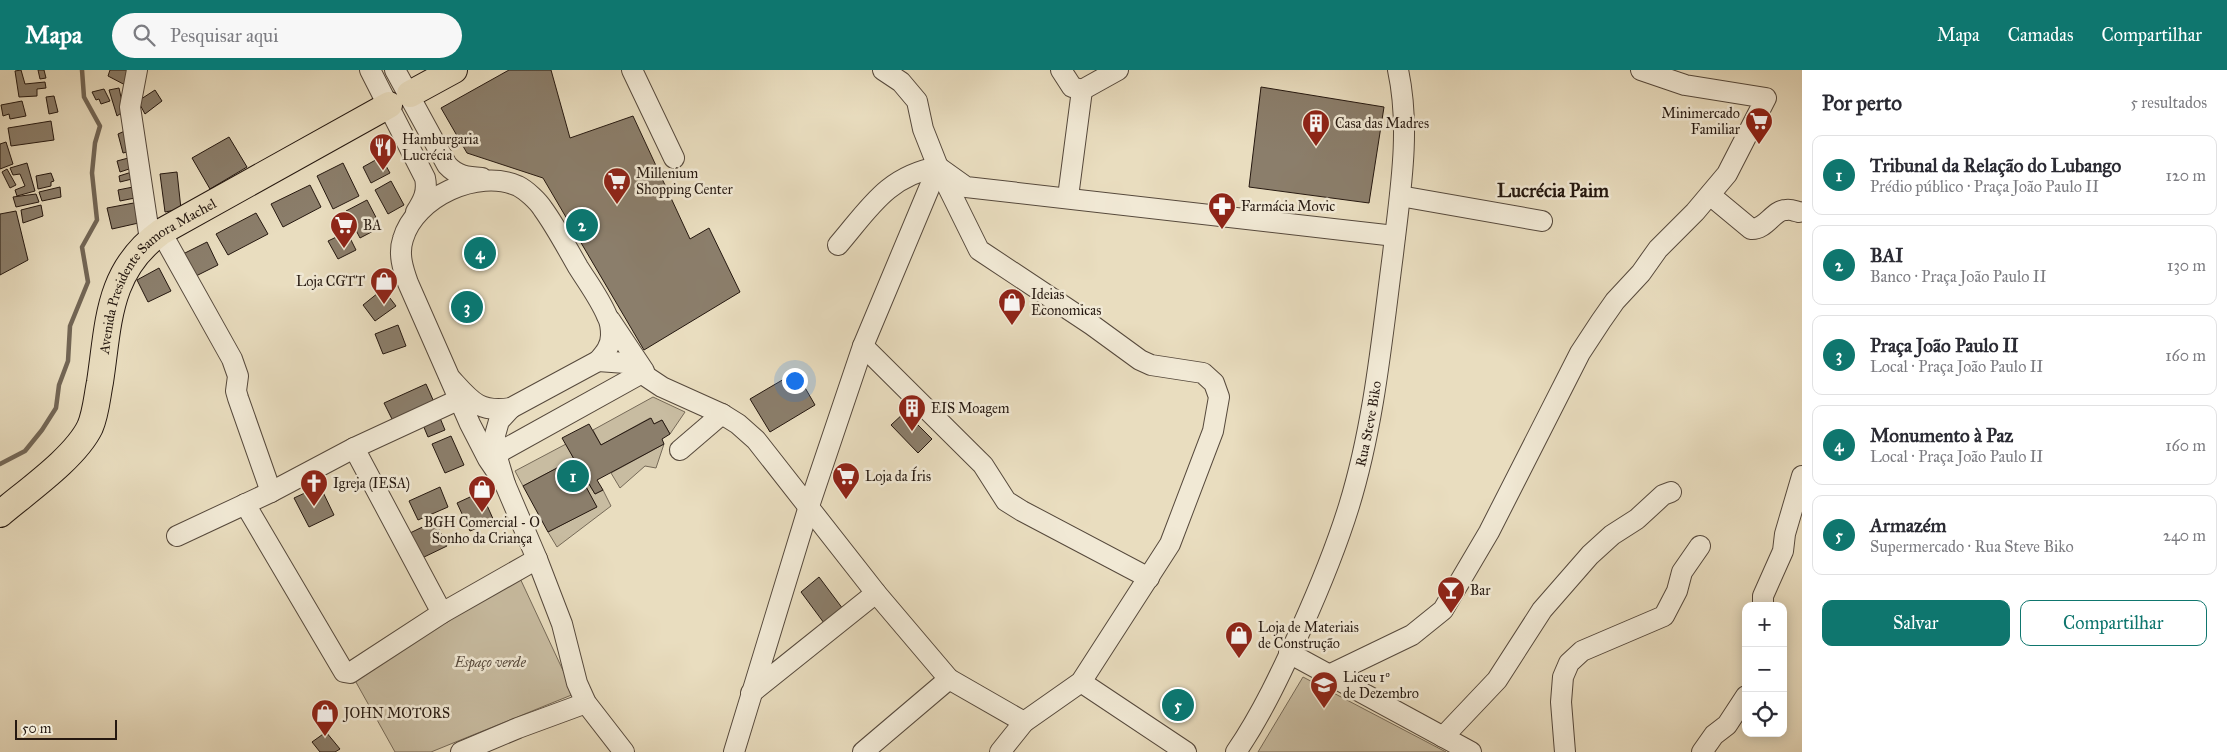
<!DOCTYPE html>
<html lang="pt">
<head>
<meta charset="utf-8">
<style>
	:root { --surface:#fff; --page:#f7f7f7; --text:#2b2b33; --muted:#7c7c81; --line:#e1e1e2; --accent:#0f766e }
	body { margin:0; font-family:"IM FELL Great Primer",serif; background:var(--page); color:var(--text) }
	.controls { position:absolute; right:15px; bottom:15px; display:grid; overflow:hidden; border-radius:10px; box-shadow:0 2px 12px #0003 }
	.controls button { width:45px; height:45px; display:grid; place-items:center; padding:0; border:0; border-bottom:1px solid var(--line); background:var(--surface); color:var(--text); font:25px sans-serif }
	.scale { position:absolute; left:15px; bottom:12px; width:102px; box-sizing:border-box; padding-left:5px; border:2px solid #251810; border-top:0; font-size:14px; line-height:18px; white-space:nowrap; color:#251810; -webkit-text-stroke:4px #f1e9d5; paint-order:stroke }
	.you { position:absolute; left:794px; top:310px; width:18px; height:18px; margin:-12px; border:4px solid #fff; border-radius:50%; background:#1a73e8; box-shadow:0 0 0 8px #1a73e833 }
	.badge { display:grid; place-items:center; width:32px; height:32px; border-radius:50%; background:var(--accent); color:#fff; font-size:16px; font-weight:700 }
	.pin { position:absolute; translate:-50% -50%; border:2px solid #fff; box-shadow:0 1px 5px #0006 }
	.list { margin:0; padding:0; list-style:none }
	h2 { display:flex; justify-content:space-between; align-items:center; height:65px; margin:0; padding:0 20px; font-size:21px }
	h2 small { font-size:16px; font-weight:400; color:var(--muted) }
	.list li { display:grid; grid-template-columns:32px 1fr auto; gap:15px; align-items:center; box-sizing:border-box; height:80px; margin:0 10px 10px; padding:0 10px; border:1px solid var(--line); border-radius:10px }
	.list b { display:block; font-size:19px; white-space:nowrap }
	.list p { margin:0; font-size:16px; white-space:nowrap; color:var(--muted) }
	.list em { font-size:16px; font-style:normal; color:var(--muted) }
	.actions { display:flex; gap:10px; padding:15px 20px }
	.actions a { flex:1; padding:11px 0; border:1px solid var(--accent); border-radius:10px; text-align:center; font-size:18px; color:var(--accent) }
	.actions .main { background:var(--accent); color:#fff }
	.icon { flex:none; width:28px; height:28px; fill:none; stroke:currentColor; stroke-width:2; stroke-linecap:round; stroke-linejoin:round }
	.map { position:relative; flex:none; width:1802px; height:682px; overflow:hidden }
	header { display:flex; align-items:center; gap:30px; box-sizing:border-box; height:70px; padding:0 25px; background:var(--accent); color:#fff }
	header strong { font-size:24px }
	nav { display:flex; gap:28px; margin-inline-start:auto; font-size:18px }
	.search { width:350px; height:45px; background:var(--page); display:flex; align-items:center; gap:12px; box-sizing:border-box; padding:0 18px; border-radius:28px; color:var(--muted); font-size:19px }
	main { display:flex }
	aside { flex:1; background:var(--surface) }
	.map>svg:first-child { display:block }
	.green { fill:#c8bca1; stroke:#766a58 }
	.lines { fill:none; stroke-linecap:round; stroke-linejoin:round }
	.stream { stroke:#726656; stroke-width:4.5 }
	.building { fill:#8b7e6b; stroke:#251810 }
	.minor-casing { stroke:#56493c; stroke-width:22 }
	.major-casing { stroke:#251810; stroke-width:28 }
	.minor { stroke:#f1e9d5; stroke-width:20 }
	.major { stroke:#e9ddbf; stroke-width:26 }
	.labels { text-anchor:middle; stroke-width:5; stroke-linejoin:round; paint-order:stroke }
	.poi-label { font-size:14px; fill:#251810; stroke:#f1e9d5; text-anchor:start }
	.street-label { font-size:14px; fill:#251810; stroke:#f1e9d5 }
	.park-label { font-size:14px; font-style:italic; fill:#56493c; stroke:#f1e9d5 }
	.district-label { font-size:19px; font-weight:bold; fill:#251810; stroke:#f1e9d5 }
</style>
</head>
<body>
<header>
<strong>Mapa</strong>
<div class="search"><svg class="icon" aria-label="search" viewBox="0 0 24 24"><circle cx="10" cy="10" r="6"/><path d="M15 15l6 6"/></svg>Pesquisar aqui</div>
<nav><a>Mapa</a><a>Camadas</a><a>Compartilhar</a></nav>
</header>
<main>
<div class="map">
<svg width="1802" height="682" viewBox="0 0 1802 682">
	<rect width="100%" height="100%" fill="#e9ddbf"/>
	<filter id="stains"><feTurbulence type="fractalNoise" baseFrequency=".004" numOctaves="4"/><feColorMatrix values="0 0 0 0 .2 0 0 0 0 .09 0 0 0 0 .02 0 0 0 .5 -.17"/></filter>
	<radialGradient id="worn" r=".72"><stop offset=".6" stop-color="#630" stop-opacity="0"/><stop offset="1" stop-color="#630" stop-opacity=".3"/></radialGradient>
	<g class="green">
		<path d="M653 327 685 342 670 364 662 350 654 354 650 348 601 375 593 360Z"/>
		<path d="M566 374 574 389 523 416 515 401Z"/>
		<path d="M664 374 656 398 645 396 620 418 611 403Z"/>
		<path d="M589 414 595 424 603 420 611 436 557 477 548 462 596 437 585 415Z"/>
		<path d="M518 504 574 624 431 682H395L352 605Z"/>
		<path d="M1303 607 1446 682H1258Z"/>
	</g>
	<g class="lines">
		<path class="stream" d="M0 394 25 381 42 360 56 338 59 315 68 291 70 256 88 212 82 177 97 150 92 103 95 73 100 56 84 27 82 0"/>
	</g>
	<g class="building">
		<path d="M21 0 25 14 45 12 46 18 37 19V26L19 27 15 1Z"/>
		<path d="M38 0H44L46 8 40 9Z"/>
		<path d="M110 0H132L129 17 108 6Z"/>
		<path d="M509 0H551L570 68 633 46 690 169 709 158 740 222 644 280 543 108 467 83 441 38Z"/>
		<path d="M1261 17 1384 37 1369 133 1249 117Z"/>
		<path d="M119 18 124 41 117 46 109 20Z"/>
		<path d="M104 19 110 31 101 34 99 29 96 30 92 22Z"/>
		<path d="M155 20 162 31 145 44 138 31Z"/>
		<path d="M54 26 58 42 49 44 46 27Z"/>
		<path d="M22 31 26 46 10 49 9 44 3 46 1 35Z"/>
		<path d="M51 51 54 70 11 76 8 58Z"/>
		<path d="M127 60 131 81 123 83 118 64Z"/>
		<path d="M229 67 247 97 210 119 192 88Z"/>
		<path d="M6 72 13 94 0 99V74Z"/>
		<path d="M132 87 135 97 120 102 117 91Z"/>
		<path d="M381 87 390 103 371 113 363 97Z"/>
		<path d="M27 93 35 121 17 126 15 120 25 116 20 104 13 105 10 98Z"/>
		<path d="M343 93 359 126 333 139 317 106Z"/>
		<path d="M7 99 16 115 10 118 2 102Z"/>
		<path d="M135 101 136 108 120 112 119 106Z"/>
		<path d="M177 102 181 139 165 142 160 104Z"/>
		<path d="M51 103 54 111 51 112V116L38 119 36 106Z"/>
		<path d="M391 111 404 135 388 144 375 120Z"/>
		<path d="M310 115 321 137 283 157 271 134Z"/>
		<path d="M60 117 61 127 42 131 39 122Z"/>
		<path d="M133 117 135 128 120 131 118 120Z"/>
		<path d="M36 124 39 132 16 137 13 127Z"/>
		<path d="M367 130 381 157 360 168 346 141Z"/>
		<path d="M139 132 143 152 112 159 107 138Z"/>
		<path d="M41 135 43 146 23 153 21 140Z"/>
		<path d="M16 141 28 190 0 205V144Z"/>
		<path d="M256 143 268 164 228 185 216 164Z"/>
		<path d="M347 162 356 180 338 189 328 171Z"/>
		<path d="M207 172 218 195 194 207 183 184Z"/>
		<path d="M159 198 171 221 148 232 137 210Z"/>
		<path d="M383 219 396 236 375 251 363 235Z"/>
		<path d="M398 255 406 276 383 284 375 264Z"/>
		<path d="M796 302 815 335 770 362 750 329Z"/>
		<path d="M426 314 434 332 393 351 384 333Z"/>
		<path d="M905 342 932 369 918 383 891 355Z"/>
		<path d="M440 348 445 360 428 367 423 355Z"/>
		<path d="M651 348 654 354 662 350 670 364 662 369 664 374 597 410 603 420 595 424 589 414 585 415 597 437 548 462 523 416 574 389 562 368 589 354 601 375Z"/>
		<path d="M451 366 464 395 445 403 432 374Z"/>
		<path d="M320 416 334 445 309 457 294 428Z"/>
		<path d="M440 417 448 437 418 450 409 431Z"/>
		<path d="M481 422 494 451 470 461 457 433Z"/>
		<path d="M435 451 447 476 422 488 410 463Z"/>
		<path d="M819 507 843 539 824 553 801 522Z"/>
		<path d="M1179 627 1188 630 1178 642 1166 639Z"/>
		<path d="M326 662 340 679 335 682H320L312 672Z"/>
	</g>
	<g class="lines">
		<g class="minor-casing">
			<g id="minor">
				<path d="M137 0 130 37 150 170"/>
				<path d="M370 0 425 108C428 122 423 131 416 142"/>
				<path d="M395 0 447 95C457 106 467 107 482 108"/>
				<path d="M632 0 674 88"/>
				<path d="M883 0 901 12 917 31 923 59 938 97 979 180 1092 255 1140 290 1151 295 1203 303 1214 313 1219 327 1213 361 1170 474 1081 612 1024 652 1000 682"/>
				<path d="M1061 0 1072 17 1082 20 1118 0"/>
				<path d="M1710 125 1751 159C1766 160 1773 140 1786 140 1790 139 1795 141 1799 142"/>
				<path d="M1400 126 1542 151"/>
				<path d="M1068 127 1082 20"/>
				<path d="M161 162 232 289 238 306 236 321 238 328 271 422"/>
				<path d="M838 175C869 139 887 106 938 97L966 117 1395 166"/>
				<path d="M610 250 644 301"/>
				<path d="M863 276 983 395 1006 431 1022 441 1149 508"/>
				<path d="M598 291 626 293 662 317 722 344 738 354 756 370 876 523 949 609 1024 652"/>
				<path d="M451 309C471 331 479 343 511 338L598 291C605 283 611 276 611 265 611 259 610 251 607 246 600 229 588 213 578 197 567 178 556 157 543 139 538 131 526 120 518 116 478 98 415 127 403 169 398 184 403 199 408 213L470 354 488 389 505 414"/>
				<path d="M511 338 499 351 495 365 496 384 505 414 537 489 562 554 577 613 586 633 624 682"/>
				<path d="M354 378 442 543"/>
				<path d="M680 380 722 344"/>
				<path d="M496 384 642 303"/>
				<path d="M245 434 344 602 350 603 356 599 442 543 537 489"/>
				<path d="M177 466 271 422 354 378 460 329"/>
				<path d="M1763 536V526L1783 481 1785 464 1802 406"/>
				<path d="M1289 583 1471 682"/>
				<path d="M1329 605 1412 565 1443 540 1489 462 1580 283 1601 251 1615 231 1641 203 1658 179 1695 142 1727 104 1766 28 1685 15 1641 0"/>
				<path d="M1081 612 1186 682"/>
				<path d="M751 623 876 523"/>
				<path d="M1443 667 1497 610 1542 540 1590 485 1612 465 1637 449 1663 425 1671 422"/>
				<path d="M461 682 518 658 586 633"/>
				<path d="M734 682 809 436 863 276 938 97"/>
				<path d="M863 682 949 609"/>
				<path id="s1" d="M1236 682C1262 644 1282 601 1301 559 1319 519 1336 478 1349 436 1374 355 1382 268 1393 184 1400 123 1411 60 1398 0"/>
				<path d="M1565 682 1561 632 1563 607 1569 593 1582 581 1664 546 1677 521 1682 502 1700 476"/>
				<path d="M1702 682 1714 665 1727 655 1746 626"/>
			</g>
		</g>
		<g class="major-casing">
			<g id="major">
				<path d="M410 24 454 0"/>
				<path id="s2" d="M0 444C27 421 75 388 90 357 96 343 97 327 100 312 109 253 107 201 161 162L389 35"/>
			</g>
		</g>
		<use href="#minor" class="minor"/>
		<use href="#major" class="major"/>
	</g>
	<defs>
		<g id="supermarket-pin" transform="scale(1.4375)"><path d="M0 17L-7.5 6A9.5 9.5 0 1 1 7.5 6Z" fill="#8f2418" stroke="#f1e9d5"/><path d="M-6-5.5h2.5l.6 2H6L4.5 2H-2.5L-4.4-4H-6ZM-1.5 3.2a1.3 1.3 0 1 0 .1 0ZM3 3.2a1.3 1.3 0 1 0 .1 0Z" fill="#fff"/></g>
		<g id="building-pin" transform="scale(1.4375)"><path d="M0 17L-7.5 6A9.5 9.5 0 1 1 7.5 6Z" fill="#8f2418" stroke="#f1e9d5"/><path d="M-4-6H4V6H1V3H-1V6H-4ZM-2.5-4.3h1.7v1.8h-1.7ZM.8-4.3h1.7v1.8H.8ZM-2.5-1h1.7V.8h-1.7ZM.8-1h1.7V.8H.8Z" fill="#fff"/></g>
		<g id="restaurant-pin" transform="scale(1.4375)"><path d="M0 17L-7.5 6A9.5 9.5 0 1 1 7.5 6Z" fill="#8f2418" stroke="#f1e9d5"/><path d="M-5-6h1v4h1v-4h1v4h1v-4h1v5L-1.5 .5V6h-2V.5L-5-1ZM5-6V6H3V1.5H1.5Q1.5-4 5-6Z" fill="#fff"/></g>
		<g id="pharmacy-pin" transform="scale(1.4375)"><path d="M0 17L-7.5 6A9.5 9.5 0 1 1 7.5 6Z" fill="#8f2418" stroke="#f1e9d5"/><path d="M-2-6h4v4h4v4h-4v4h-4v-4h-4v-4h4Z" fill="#fff"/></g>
		<g id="shop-pin" transform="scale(1.4375)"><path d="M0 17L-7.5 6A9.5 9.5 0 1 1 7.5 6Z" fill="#8f2418" stroke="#f1e9d5"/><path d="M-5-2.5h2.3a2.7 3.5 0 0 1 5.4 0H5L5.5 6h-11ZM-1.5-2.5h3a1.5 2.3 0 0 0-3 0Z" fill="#fff"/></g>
		<g id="church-pin" transform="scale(1.4375)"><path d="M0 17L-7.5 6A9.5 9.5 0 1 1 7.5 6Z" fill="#8f2418" stroke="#f1e9d5"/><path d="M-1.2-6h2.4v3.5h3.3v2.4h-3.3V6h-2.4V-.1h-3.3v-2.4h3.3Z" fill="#fff"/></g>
		<g id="bar-pin" transform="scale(1.4375)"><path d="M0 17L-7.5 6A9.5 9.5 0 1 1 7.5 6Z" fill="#8f2418" stroke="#f1e9d5"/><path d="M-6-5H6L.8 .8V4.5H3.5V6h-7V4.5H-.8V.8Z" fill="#fff"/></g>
		<g id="school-pin" transform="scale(1.4375)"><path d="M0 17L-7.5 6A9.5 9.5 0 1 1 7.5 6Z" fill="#8f2418" stroke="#f1e9d5"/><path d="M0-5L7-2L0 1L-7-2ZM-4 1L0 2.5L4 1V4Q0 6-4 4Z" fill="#fff"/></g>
	</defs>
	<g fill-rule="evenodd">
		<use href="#supermarket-pin" x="1759" y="51"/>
		<use href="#building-pin" x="1316" y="53"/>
		<use href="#restaurant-pin" x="383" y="77"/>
		<use href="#supermarket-pin" x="617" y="111"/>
		<use href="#pharmacy-pin" x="1222" y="136"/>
		<use href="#supermarket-pin" x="344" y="155"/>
		<use href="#shop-pin" x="384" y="211"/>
		<use href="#shop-pin" x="1012" y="232"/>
		<use href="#building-pin" x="912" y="338"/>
		<use href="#supermarket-pin" x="846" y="406"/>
		<use href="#church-pin" x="314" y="413"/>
		<use href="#shop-pin" x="482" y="419"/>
		<use href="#bar-pin" x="1451" y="520"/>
		<use href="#shop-pin" x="1239" y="565"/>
		<use href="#school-pin" x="1324" y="615"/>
		<use href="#shop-pin" x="325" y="643"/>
	</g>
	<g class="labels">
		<g class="poi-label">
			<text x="1740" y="48" text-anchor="end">Minimercado<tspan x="1740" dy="16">Familiar</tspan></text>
			<text x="1335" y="58">Casa das Madres</text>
			<text x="402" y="74">Hamburgaria<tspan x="402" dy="16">Lucrécia</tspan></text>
			<text x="636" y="108">Millenium<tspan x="636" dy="16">Shopping Center</tspan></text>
			<text x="1241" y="141">Farmácia Movic</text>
			<text x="363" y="160">BA</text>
			<text x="365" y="216" text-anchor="end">Loja CGTT</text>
			<text x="1031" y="229">Ideias<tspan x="1031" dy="16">Economicas</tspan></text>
			<text x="931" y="343">EIS Moagem</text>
			<text x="865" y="411">Loja da Íris</text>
			<text x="333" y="418">Igreja (IESA)</text>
			<text x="482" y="457" text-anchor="middle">BGH Comercial - O<tspan x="482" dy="16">Sonho da Criança</tspan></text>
			<text x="1470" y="525">Bar</text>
			<text x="1258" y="562">Loja de Materiais<tspan x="1258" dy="16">de Construção</tspan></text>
			<text x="1343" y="612">Liceu 1º<tspan x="1343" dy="16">de Dezembro</tspan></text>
			<text x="344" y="648">JOHN MOTORS</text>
		</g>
		<g class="street-label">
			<text dy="5" stroke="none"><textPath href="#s2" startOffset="301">Avenida Presidente Samora Machel</textPath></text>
			<text dy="5" stroke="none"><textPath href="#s1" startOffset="356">Rua Steve Biko</textPath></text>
		</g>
		<g class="park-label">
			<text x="490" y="597">Espaço verde</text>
		</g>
		<g class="district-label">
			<text x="1553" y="127">Lucrécia Paim</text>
		</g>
	</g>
	<rect width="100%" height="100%" filter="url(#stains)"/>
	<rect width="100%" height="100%" fill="url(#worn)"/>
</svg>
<div class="controls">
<button>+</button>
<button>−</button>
<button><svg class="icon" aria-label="locate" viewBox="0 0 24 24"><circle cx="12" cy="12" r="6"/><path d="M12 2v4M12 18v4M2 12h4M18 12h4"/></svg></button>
</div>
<div class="scale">50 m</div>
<div class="you"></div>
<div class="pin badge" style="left:573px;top:406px">1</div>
<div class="pin badge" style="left:582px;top:155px">2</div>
<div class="pin badge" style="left:467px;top:237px">3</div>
<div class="pin badge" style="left:480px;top:183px">4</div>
<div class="pin badge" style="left:1178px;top:635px">5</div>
</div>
<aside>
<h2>Por perto<small>5 resultados</small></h2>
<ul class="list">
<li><span class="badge">1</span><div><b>Tribunal da Relação do Lubango</b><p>Prédio público · Praça João Paulo II</p></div><em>120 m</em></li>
<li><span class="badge">2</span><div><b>BAI</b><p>Banco · Praça João Paulo II</p></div><em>130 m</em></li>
<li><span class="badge">3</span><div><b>Praça João Paulo II</b><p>Local · Praça João Paulo II</p></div><em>160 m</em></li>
<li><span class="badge">4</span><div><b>Monumento à Paz</b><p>Local · Praça João Paulo II</p></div><em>160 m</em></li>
<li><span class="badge">5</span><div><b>Armazém</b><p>Supermercado · Rua Steve Biko</p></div><em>240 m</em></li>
</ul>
<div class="actions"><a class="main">Salvar</a><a>Compartilhar</a></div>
</aside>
</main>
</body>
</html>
